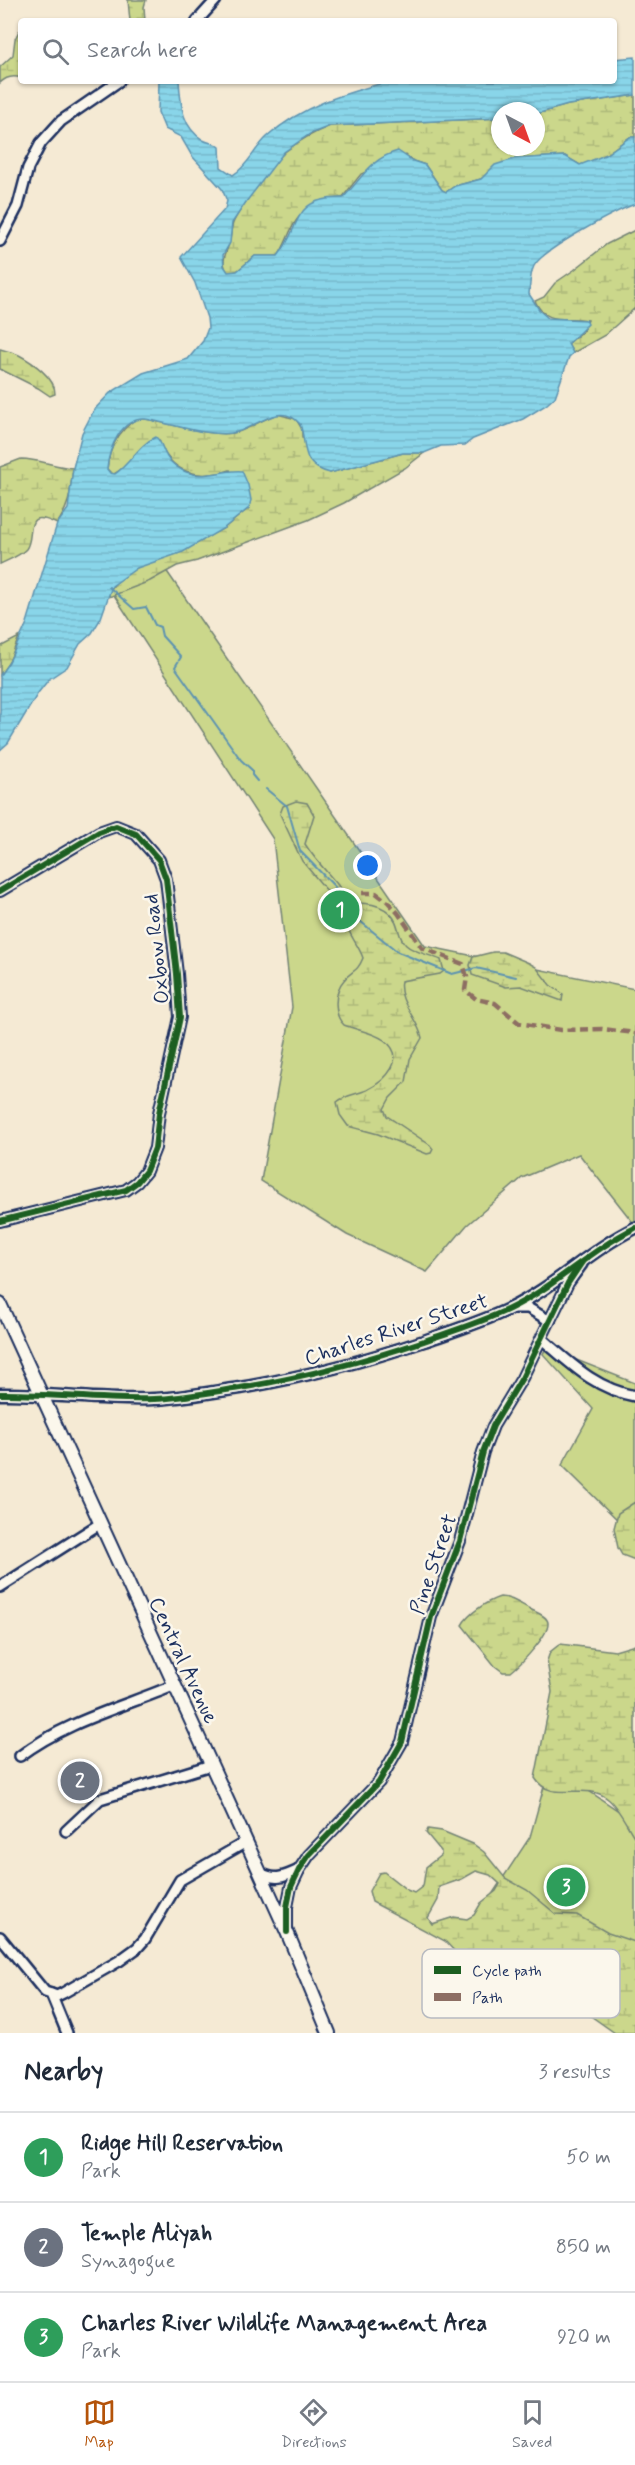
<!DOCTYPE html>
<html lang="en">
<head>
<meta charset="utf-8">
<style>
	:root { --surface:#fff; --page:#f2f2f3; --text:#1f2937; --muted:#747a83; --line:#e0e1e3; --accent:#b45309 }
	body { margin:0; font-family:Mynerve,sans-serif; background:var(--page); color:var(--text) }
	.compass { position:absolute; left:491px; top:102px; width:54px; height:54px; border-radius:50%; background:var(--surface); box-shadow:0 2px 4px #0004; rotate:139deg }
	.you { position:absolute; left:368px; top:866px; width:21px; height:21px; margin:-15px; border:4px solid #fff; border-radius:50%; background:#1a73e8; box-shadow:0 0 0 9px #1a73e833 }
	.badge { display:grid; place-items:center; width:39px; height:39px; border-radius:50%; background:var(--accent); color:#fff; font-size:20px; font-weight:700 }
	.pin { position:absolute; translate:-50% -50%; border:3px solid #fff; box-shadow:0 2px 6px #0006 }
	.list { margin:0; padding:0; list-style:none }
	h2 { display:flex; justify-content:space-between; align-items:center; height:78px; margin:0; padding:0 24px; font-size:26px }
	h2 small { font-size:20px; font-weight:400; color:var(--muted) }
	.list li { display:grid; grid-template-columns:39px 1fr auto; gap:18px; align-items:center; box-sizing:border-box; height:90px; padding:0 24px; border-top:2px solid var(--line) }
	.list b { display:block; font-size:22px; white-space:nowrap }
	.list p { margin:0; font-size:20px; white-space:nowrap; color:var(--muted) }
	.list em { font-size:20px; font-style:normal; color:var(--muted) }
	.icon { flex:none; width:33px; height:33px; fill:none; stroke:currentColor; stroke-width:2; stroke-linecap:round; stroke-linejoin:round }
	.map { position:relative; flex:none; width:635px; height:2033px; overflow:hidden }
	.search { position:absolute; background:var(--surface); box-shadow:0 2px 4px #0004; left:18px; right:18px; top:18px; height:66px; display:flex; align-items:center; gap:15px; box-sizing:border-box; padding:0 21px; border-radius:6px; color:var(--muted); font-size:22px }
	.sheet { height:348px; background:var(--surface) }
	nav { display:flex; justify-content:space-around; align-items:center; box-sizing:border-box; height:84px; border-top:2px solid var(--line); background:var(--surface); font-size:16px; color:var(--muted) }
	nav a { display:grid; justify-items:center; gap:3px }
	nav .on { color:var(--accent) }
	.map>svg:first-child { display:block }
	.green { fill:#cbd78b; stroke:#738374; stroke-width:1.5 }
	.wetland { fill:url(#wetland-marsh); stroke:#738374; stroke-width:1.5; fill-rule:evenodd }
	.water { fill:url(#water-rules); stroke:#5d93b1; stroke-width:1.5 }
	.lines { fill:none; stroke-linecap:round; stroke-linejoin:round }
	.stream { stroke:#5d93b1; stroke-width:2 }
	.minor-casing { stroke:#1b2f5e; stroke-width:14 }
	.tertiary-casing { stroke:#1b2f5e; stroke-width:15 }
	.secondary-casing { stroke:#1b2f5e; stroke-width:16 }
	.minor { stroke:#fbf7ec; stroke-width:9 }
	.tertiary { stroke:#fbf7ec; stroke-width:10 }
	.secondary { stroke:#fbf7ec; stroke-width:12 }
	.quiet { stroke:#8d6e63; stroke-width:4.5; stroke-dasharray:9 4.5; stroke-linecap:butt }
	.cycleway-casing { stroke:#fbf7ec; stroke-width:10 }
	.cycleway { stroke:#1b5e20; stroke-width:6 }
	.labels { text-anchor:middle; stroke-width:5; stroke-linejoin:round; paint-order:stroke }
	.street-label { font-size:21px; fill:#1b2f5e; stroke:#fbf7ec }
	.key { fill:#fbf7ec; stroke:#b8bbc1; stroke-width:1.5 }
	.key-label { font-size:16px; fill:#1b2f5e }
</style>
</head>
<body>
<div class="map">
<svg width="635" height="2033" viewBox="0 0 635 2033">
	<defs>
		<pattern id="wetland-marsh" width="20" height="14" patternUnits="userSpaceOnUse" patternTransform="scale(1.5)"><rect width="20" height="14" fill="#cbd78b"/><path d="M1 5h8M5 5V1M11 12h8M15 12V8" fill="none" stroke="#aeb97a"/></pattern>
		<pattern id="water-rules" width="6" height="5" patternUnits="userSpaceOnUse" patternTransform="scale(1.5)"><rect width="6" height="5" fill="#89d5e9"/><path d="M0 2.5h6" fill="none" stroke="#76b7ca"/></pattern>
	</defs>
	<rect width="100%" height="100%" fill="#f5ead4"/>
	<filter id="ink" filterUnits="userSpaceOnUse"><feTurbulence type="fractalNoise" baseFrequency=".0167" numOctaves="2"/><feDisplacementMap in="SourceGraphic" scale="12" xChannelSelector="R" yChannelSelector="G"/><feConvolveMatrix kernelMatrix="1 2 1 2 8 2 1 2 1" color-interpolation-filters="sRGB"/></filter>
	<g filter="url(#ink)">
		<g class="green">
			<path d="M159 560 425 946 635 989V1225L579 1154 522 1178 467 1225 427 1272 347 1235 261 1181 292 1007 273 839 110 589Z"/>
			<path d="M546 1348 635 1383V1537L562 1465 593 1409 543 1354Z"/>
			<path d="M550 1765 635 1822V1986L611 1968 469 1953 464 1937 530 1837Z"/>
		</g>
		<g class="wetland">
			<path d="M128 0H146L144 7 145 21H130Z"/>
			<path d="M19 31H21V78C12 75 6 77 0 83V67L13 55 15 39Z"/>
			<path d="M635 95V137H630L605 155 591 162 580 165 565 156 514 159 481 179 455 186 446 192 442 190 425 165 413 161 406 155 361 174 342 198C332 197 306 209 299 217 289 228 287 244 278 256H255L237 271 228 273C220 261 226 255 229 243 232 236 230 227 234 221 241 207 275 160 286 151 300 140 315 132 330 126L500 118V147H536V114L568 105Z"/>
			<path d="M635 230V308L605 335 573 353 568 344 583 331 588 320C564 316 547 326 535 301L544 297 555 283 574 270 607 244Z"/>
			<path d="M0 349C6 351 14 352 19 355 32 362 56 378 55 394L50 396 38 388 0 369Z"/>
			<path d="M277 414 296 419 302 429V437L330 473 403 453H424L405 468 344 503 308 520 197 561 177 566 150 581 109 597C107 572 190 545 211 535L224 528 249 508 230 470C199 480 170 474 159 440 143 450 130 464 114 474L111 473 107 469C109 448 119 431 136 419H145C170 423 215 439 238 432 251 428 263 419 277 414Z"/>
			<path d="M21 459C39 459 55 467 73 468 70 492 71 503 57 524 21 506 36 536 26 549 20 556 8 560 0 564V467Z"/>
			<path d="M19 637 9 662 0 675V647Z"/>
			<path d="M296 801 307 803 314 815 305 844C318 865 337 881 351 902L350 904 344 905 328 892 302 861 280 814 283 806Z"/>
			<path d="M357 903C375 903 393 908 398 928 400 935 400 939 406 945 413 952 431 955 441 960L444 971 440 974 401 981C397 1001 418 1019 422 1038L410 1059 406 1082 390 1098 384 1109 387 1116 430 1145 433 1149 431 1153 427 1154 378 1134 348 1126 340 1115 337 1102C345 1095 358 1094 367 1090 385 1081 409 1058 384 1040 373 1032 356 1030 344 1025 333 1015 334 991 344 980 352 970 357 973 363 958 356 937 334 924 357 903Z"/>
			<path d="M493 952H503L529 963 536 967 550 985 563 994 562 1001 521 986 506 987 472 975 470 965 473 957Z"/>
			<path d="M635 1502V1560L622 1555 618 1548 614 1528 618 1513Z"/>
			<path d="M500 1597C511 1597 520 1604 530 1609 535 1612 548 1616 548 1623 549 1635 520 1665 511 1672H503L495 1666 462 1625C468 1614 487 1601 500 1597Z"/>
			<path d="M560 1644 615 1651 635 1645V1838C627 1826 619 1808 608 1799 586 1780 551 1805 535 1778L552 1692 547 1661 550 1652Z"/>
			<path d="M428 1829 442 1831 473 1844 484 1852 505 1878 527 1890 556 1914 577 1915 608 1933 635 1942V2033H615L571 2002 549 1965 538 1960H527L509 1969 495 1968 460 1957 445 1941 372 1902 369 1891 379 1873 384 1872 407 1890 414 1893 423 1886 426 1867 441 1855V1851L426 1833ZM476 1871 490 1875 500 1884 496 1891 481 1903 474 1915 467 1919 454 1917 432 1924 428 1918 438 1900 439 1887 462 1879Z"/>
		</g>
		<path class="water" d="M635 57V95L568 105 536 114V111H500V118L330 126 310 134 284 152 246 202 232 223 230 243 223 255 224 266 228 272 237 271 255 256H278C302 226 291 197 343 198 361 179 371 158 398 151L413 161 425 165 442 190 446 192 455 186 481 179 495 165 514 159 565 156 580 165 605 155 630 137H635V204C616 211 543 249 534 266 530 274 530 285 529 294L540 311 548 318 586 320 588 324 568 344 573 353 569 357 555 397 546 405 523 419 473 439 465 445 441 446 424 453H403L330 473C299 465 308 447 300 424 281 401 258 426 237 432 214 439 170 423 145 419 121 418 109 448 107 469L110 473 115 474C130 464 139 444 156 437 163 443 163 454 170 461 195 486 215 469 242 471L248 485 251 500 249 508 224 528 183 552 137 568 112 586 101 618 92 633 80 644 67 667 49 679 38 693 8 743 0 750V675L9 662 27 623 57 524 68 509 73 468 82 433 94 410 110 393 143 373 188 359 203 341 208 328 207 318 195 283 181 257 225 209 227 201 222 189 192 156 181 137 165 129 158 112 159 81H179C181 104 181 126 203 140 208 143 215 143 220 147L221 167 233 175C247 167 255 148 267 137 302 105 346 93 390 81H614V59Z"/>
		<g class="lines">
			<g class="stream">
				<path d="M109 587 134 609 146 607 155 625 160 627 162 636 181 657 175 667 241 760 252 770V775L257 781"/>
				<path d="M266 789 287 806 300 851 335 887 355 917 398 952 452 974 476 968 516 977"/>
			</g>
			<g class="minor-casing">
				<g id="minor">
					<path d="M197 21 216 0"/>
					<path d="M0 241 18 206 28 168 41 143 61 121 119 81"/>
					<path d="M0 891 99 832 116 826 136 834 159 860 166 879 177 974 180 1017 159 1113 155 1148 146 1171 137 1182 126 1190 0 1221"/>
					<path d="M511 1308H528L550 1321"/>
					<path d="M542 1339C571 1364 596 1389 635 1396"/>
					<path d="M0 1587 101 1523"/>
					<path d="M20 1756C66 1721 123 1707 175 1685"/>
					<path d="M66 1831 100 1799 211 1765"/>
					<path d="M260 1873C276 1881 284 1877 299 1870"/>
					<path d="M287 1929V1907L291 1887 299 1870 309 1855 379 1782 402 1742 431 1617 460 1541 483 1452 493 1426 522 1378 568 1283 582 1264"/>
					<path d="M0 1937 45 1992 51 1994 67 2033"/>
					<path d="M51 1994 57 1996 63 1993 119 1961 137 1948 145 1939 180 1880 246 1842"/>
				</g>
			</g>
			<g class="tertiary-casing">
				<path id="tertiary" d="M0 1394C51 1393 103 1401 154 1399 183 1398 211 1392 240 1388 305 1377 362 1362 424 1341 453 1331 482 1322 509 1309 555 1287 590 1250 635 1228"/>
			</g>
			<g class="secondary-casing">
				<path id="secondary" d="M0 1304 215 1773 287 1932 329 2033"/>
			</g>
			<use href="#minor" class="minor"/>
			<use href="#tertiary" class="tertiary"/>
			<use href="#secondary" class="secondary"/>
			<path class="quiet" d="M362 893H376L388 902 398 913 422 948 463 964 467 977 465 990 476 999 495 1003 519 1023 561 1030 602 1029 635 1033"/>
			<g class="cycleway-casing">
				<g id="cycleway">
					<path d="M0 891 99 832 116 826 136 834 159 860 166 879 177 974 180 1017 159 1113 155 1148 146 1171 137 1182 126 1190 0 1221"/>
					<path d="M0 1394C51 1393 103 1401 154 1399 183 1398 211 1392 240 1388 305 1377 362 1362 424 1341 453 1331 482 1322 509 1309 555 1287 590 1250 635 1228"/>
					<path d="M287 1932V1907L291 1887 299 1870 309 1855 379 1782 402 1742 431 1617 460 1541 483 1452 493 1426 522 1378 568 1283 582 1262"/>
				</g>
			</g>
			<use href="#cycleway" class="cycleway"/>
		</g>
	</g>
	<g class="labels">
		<g class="street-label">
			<text transform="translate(156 949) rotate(-96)" y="7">Oxbow Road</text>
			<text transform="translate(396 1329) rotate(-18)" y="7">Charles River Street</text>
			<text transform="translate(433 1564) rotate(-71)" y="7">Pine Street</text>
			<text transform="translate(184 1660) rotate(65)" y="7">Central Avenue</text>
		</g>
	</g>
	<rect x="422" y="1949" width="198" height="69" rx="9" class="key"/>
	<rect x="434" y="1966" width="27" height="8" fill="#1b5e20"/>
	<rect x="434" y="1993" width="27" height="8" fill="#8d6e63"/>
	<g class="key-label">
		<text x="472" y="1976">Cycle path</text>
		<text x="472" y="2003">Path</text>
	</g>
</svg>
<svg class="compass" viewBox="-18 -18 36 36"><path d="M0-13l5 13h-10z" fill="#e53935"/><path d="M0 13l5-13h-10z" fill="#747a83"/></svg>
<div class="you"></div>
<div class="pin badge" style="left:340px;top:910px;background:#2e9e5b">1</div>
<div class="pin badge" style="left:80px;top:1781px;background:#6b7280">2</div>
<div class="pin badge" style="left:566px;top:1887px;background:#2e9e5b">3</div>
<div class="search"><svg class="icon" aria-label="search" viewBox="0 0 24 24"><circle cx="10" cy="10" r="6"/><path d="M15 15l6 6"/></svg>Search here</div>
</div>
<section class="sheet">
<h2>Nearby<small>3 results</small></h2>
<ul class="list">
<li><span class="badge" style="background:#2e9e5b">1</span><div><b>Ridge Hill Reservation</b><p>Park</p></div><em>50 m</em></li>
<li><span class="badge" style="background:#6b7280">2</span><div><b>Temple Aliyah</b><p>Synagogue</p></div><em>850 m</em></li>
<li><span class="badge" style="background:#2e9e5b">3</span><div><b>Charles River Wildlife Management Area</b><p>Park</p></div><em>920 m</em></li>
</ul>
</section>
<nav>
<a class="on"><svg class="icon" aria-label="map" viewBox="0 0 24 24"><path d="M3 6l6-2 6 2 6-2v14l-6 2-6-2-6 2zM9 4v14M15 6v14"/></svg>Map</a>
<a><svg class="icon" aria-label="directions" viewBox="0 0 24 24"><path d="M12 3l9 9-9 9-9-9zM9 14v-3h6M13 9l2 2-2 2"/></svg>Directions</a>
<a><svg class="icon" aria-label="saved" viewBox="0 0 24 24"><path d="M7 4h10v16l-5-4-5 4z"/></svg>Saved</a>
</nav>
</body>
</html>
